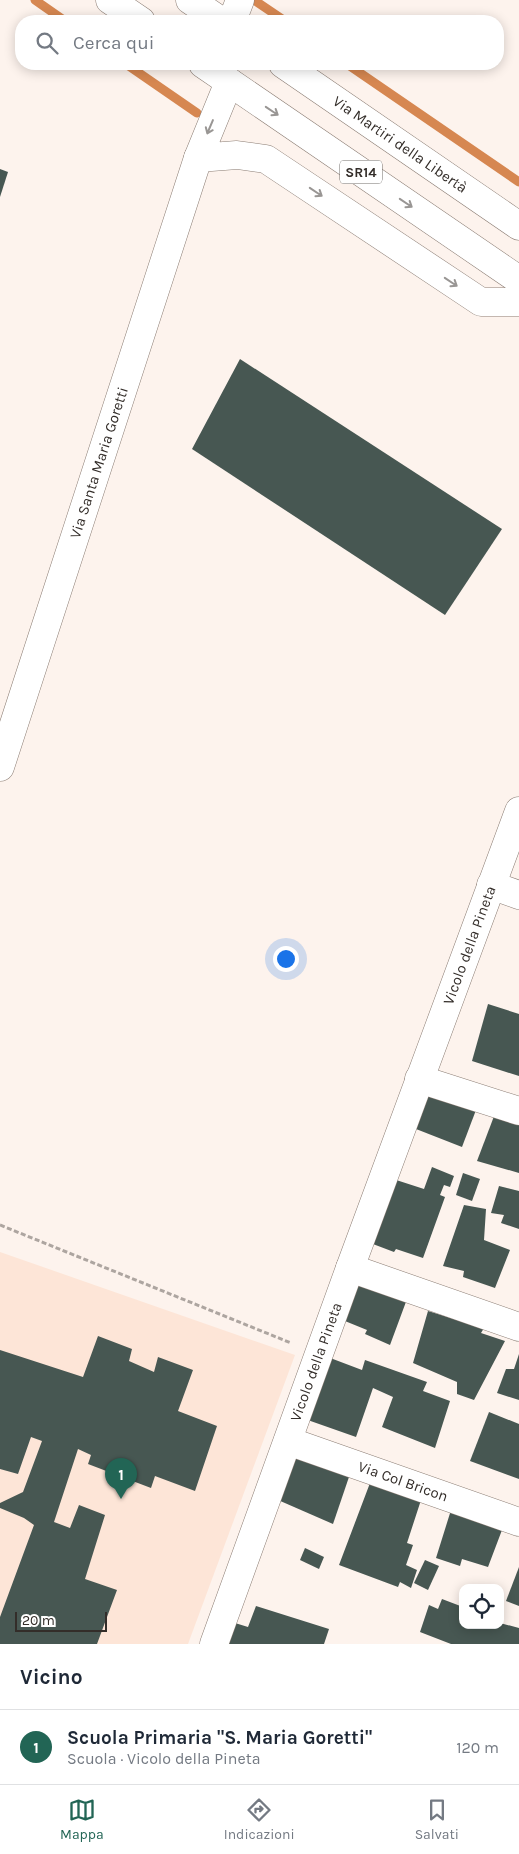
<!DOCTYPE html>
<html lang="it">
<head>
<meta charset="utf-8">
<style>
	:root { --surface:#fff; --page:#f2f2f3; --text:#1f2937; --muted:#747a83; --line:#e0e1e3; --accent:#226555 }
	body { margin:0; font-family:Karla,sans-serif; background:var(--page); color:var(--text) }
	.controls { position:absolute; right:15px; bottom:15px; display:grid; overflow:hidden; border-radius:10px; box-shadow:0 2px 12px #0003 }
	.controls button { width:45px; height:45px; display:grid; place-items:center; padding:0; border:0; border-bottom:1px solid var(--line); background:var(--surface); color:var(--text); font:25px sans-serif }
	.scale { position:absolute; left:15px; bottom:12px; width:92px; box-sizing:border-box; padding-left:5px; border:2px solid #332d29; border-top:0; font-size:14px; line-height:18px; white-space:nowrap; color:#332d29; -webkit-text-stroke:4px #fff; paint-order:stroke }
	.you { position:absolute; left:285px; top:958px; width:18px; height:18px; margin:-12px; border:4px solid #fff; border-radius:50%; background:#1a73e8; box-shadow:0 0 0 8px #1a73e833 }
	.badge { display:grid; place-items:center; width:32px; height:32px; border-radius:50%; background:var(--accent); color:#fff; font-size:16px; font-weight:700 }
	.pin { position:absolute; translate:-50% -41px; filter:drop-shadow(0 1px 2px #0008) }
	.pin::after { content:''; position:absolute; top:26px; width:18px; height:15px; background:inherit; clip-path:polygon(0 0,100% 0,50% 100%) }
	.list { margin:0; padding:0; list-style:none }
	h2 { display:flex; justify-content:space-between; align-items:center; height:65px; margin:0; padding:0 20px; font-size:21px }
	h2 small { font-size:16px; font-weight:400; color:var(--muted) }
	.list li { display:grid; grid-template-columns:32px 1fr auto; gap:15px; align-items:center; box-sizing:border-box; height:75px; padding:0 20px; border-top:1px solid var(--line) }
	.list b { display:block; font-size:19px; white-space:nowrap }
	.list p { margin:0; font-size:16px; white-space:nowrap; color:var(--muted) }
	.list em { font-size:16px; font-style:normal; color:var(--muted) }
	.icon { flex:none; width:28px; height:28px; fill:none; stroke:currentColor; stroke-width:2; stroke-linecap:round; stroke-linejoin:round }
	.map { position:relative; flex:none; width:519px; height:1644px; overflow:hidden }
	.search { position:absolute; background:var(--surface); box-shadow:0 2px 12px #0003; left:15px; right:15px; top:15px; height:55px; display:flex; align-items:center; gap:12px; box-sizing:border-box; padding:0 18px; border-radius:20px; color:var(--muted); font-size:19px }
	.sheet { height:140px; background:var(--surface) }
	nav { display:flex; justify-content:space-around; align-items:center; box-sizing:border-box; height:70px; border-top:1px solid var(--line); background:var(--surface); font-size:14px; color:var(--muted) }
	nav a { display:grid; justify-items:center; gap:2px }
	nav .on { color:var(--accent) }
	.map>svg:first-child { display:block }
	.built { fill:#fde5d7 }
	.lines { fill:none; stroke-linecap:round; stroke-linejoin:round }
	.stream { stroke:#d68751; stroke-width:9 }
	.building { fill:#475752 }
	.minor-casing { stroke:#8b7d74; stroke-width:29 }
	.primary-casing { stroke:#8b7d74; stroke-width:29 }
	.path { stroke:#ada5a0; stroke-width:3; stroke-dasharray:5 2.5; stroke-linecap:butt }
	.minor { stroke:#fff; stroke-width:28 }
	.primary { stroke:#fff; stroke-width:28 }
	.oneway { stroke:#999694 }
	.labels { text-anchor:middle; stroke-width:5; stroke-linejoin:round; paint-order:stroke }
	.shield { fill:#fff; stroke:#706c69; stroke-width:1 }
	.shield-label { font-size:14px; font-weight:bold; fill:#332d29 }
	.street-label { font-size:15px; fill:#332d29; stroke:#fff }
</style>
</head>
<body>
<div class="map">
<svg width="519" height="1644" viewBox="0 0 519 1644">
	<rect width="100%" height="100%" fill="#fdf3ed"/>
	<path class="built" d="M0 1252 295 1355 188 1644H0Z"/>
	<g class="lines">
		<g class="stream">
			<path d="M35 0 65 21"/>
			<path d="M254 0 285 21"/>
			<path d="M126 64 197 113"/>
			<path d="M347 64 519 182"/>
		</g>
	</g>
	<g class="building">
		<path d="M0 169 8 172 0 197Z"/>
		<path d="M240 359 502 529 445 615 192 449Z"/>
		<path d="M488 1004 519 1014V1076L472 1061Z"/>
		<path d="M430 1092 476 1110 462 1147 416 1129Z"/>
		<path d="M496 1111 519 1118V1173L477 1161Z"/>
		<path d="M432 1167 454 1176 450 1187 444 1185 440 1195 445 1197 423 1258 396 1249 394 1252 365 1241 390 1178 424 1189Z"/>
		<path d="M463 1173 480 1179 472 1201 456 1195Z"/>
		<path d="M499 1186 519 1191V1229L501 1223 504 1215 491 1213Z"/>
		<path d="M464 1205 486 1209 484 1240 510 1250 495 1288 463 1277 464 1271 443 1266Z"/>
		<path d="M354 1284 410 1291 390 1345 365 1334 367 1330 340 1319Z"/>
		<path d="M428 1311 484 1328 481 1333 505 1341 474 1400 457 1394V1382L413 1363Z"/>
		<path d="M98 1336 132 1349 129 1361 154 1372 158 1357 193 1370 178 1411 217 1426 195 1491 155 1476 151 1488 88 1464 91 1455 78 1449 54 1522 70 1528 79 1505 105 1515 85 1579 117 1590 97 1644H0V1617L34 1525 24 1518 0 1508V1503L23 1492 42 1441 31 1437 18 1474 0 1469V1350L83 1377Z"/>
		<path d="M519 1354V1400L497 1393 506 1369H514Z"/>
		<path d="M325 1356 362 1370 365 1360 427 1382 423 1391 450 1401 435 1448 382 1427 393 1397 373 1388 356 1437 302 1418Z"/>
		<path d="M489 1412 519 1424V1479L470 1461Z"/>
		<path d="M296 1455 350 1474 333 1524 278 1500Z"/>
		<path d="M370 1483 421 1500 407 1543 413 1545 406 1565 417 1570 411 1588 400 1582 398 1587 339 1565Z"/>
		<path d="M451 1510 502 1530 488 1567 462 1559 460 1566 436 1558Z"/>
		<path d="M305 1548 324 1557 319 1569 300 1560Z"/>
		<path d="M425 1560 439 1566 428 1590 414 1583Z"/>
		<path d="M519 1567V1606L506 1601Z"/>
		<path d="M442 1599 463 1607V1625H500V1623L519 1628V1644H451L420 1632 429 1605 438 1609Z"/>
		<path d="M256 1606 329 1629 324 1644H228L235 1623 248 1627Z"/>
	</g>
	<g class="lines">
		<g class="minor-casing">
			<g id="minor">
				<path d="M232 21 240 0"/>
				<path d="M229 82 198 158 237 155 266 159 481 302H519"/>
				<path id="s1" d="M0 767 198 158"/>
				<path d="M491 885 519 895"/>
				<path d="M419 1079 519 1111"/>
				<path d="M350 1268 519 1327"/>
				<path id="s2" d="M288 1441 519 1522"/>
				<path id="s3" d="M214 1644 350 1268 519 811"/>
			</g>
		</g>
		<g class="primary-casing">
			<g id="primary">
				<path d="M110 0 141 21"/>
				<path d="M190 0 221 21"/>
				<path d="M203 64 519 280"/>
				<path id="s4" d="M283 64 519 226"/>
			</g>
		</g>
		<path class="path" d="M0 1225 291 1343"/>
		<use href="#minor" class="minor"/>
		<use href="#primary" class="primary"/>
	</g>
	<defs><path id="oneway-shaft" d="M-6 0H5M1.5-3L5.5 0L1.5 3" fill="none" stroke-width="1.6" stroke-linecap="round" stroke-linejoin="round" transform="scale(1.25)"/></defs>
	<g class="oneway">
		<use href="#oneway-shaft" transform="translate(272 111) rotate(34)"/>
		<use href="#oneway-shaft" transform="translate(210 127) rotate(113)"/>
		<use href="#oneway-shaft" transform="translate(316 192) rotate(34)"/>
		<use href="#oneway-shaft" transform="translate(406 203) rotate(34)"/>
		<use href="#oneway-shaft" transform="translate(451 282) rotate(34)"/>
	</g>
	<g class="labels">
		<rect class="shield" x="340" y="160.5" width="42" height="23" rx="4"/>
		<g class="shield-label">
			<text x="361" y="177">SR14</text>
		</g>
		<g class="street-label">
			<text dy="5" stroke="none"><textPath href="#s4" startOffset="142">Via Martiri della Libertà</textPath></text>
			<text dy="5" stroke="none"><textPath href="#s1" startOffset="320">Via Santa Maria Goretti</textPath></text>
			<text dy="5" stroke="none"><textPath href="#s3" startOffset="744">Vicolo della Pineta</textPath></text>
			<text dy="5" stroke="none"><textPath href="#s3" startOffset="300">Vicolo della Pineta</textPath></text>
			<text dy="5" stroke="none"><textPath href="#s2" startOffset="122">Via Col Bricon</textPath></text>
		</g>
	</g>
</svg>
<div class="controls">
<button><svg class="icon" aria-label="locate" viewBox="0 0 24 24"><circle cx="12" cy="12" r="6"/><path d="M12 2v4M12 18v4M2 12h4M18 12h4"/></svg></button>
</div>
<div class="scale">20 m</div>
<div class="you"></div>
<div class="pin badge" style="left:121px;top:1499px">1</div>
<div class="search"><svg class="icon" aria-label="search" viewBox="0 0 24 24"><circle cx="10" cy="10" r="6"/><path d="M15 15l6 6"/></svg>Cerca qui</div>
</div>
<section class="sheet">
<h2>Vicino<small></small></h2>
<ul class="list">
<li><span class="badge">1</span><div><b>Scuola Primaria &quot;S. Maria Goretti&quot;</b><p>Scuola · Vicolo della Pineta</p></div><em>120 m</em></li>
</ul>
</section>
<nav>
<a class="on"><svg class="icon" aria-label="map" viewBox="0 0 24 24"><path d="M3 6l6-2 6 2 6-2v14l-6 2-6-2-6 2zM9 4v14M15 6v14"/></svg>Mappa</a>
<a><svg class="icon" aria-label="directions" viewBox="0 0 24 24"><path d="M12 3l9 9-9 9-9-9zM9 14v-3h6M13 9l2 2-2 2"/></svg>Indicazioni</a>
<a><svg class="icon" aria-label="saved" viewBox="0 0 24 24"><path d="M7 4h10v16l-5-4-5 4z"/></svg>Salvati</a>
</nav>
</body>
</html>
